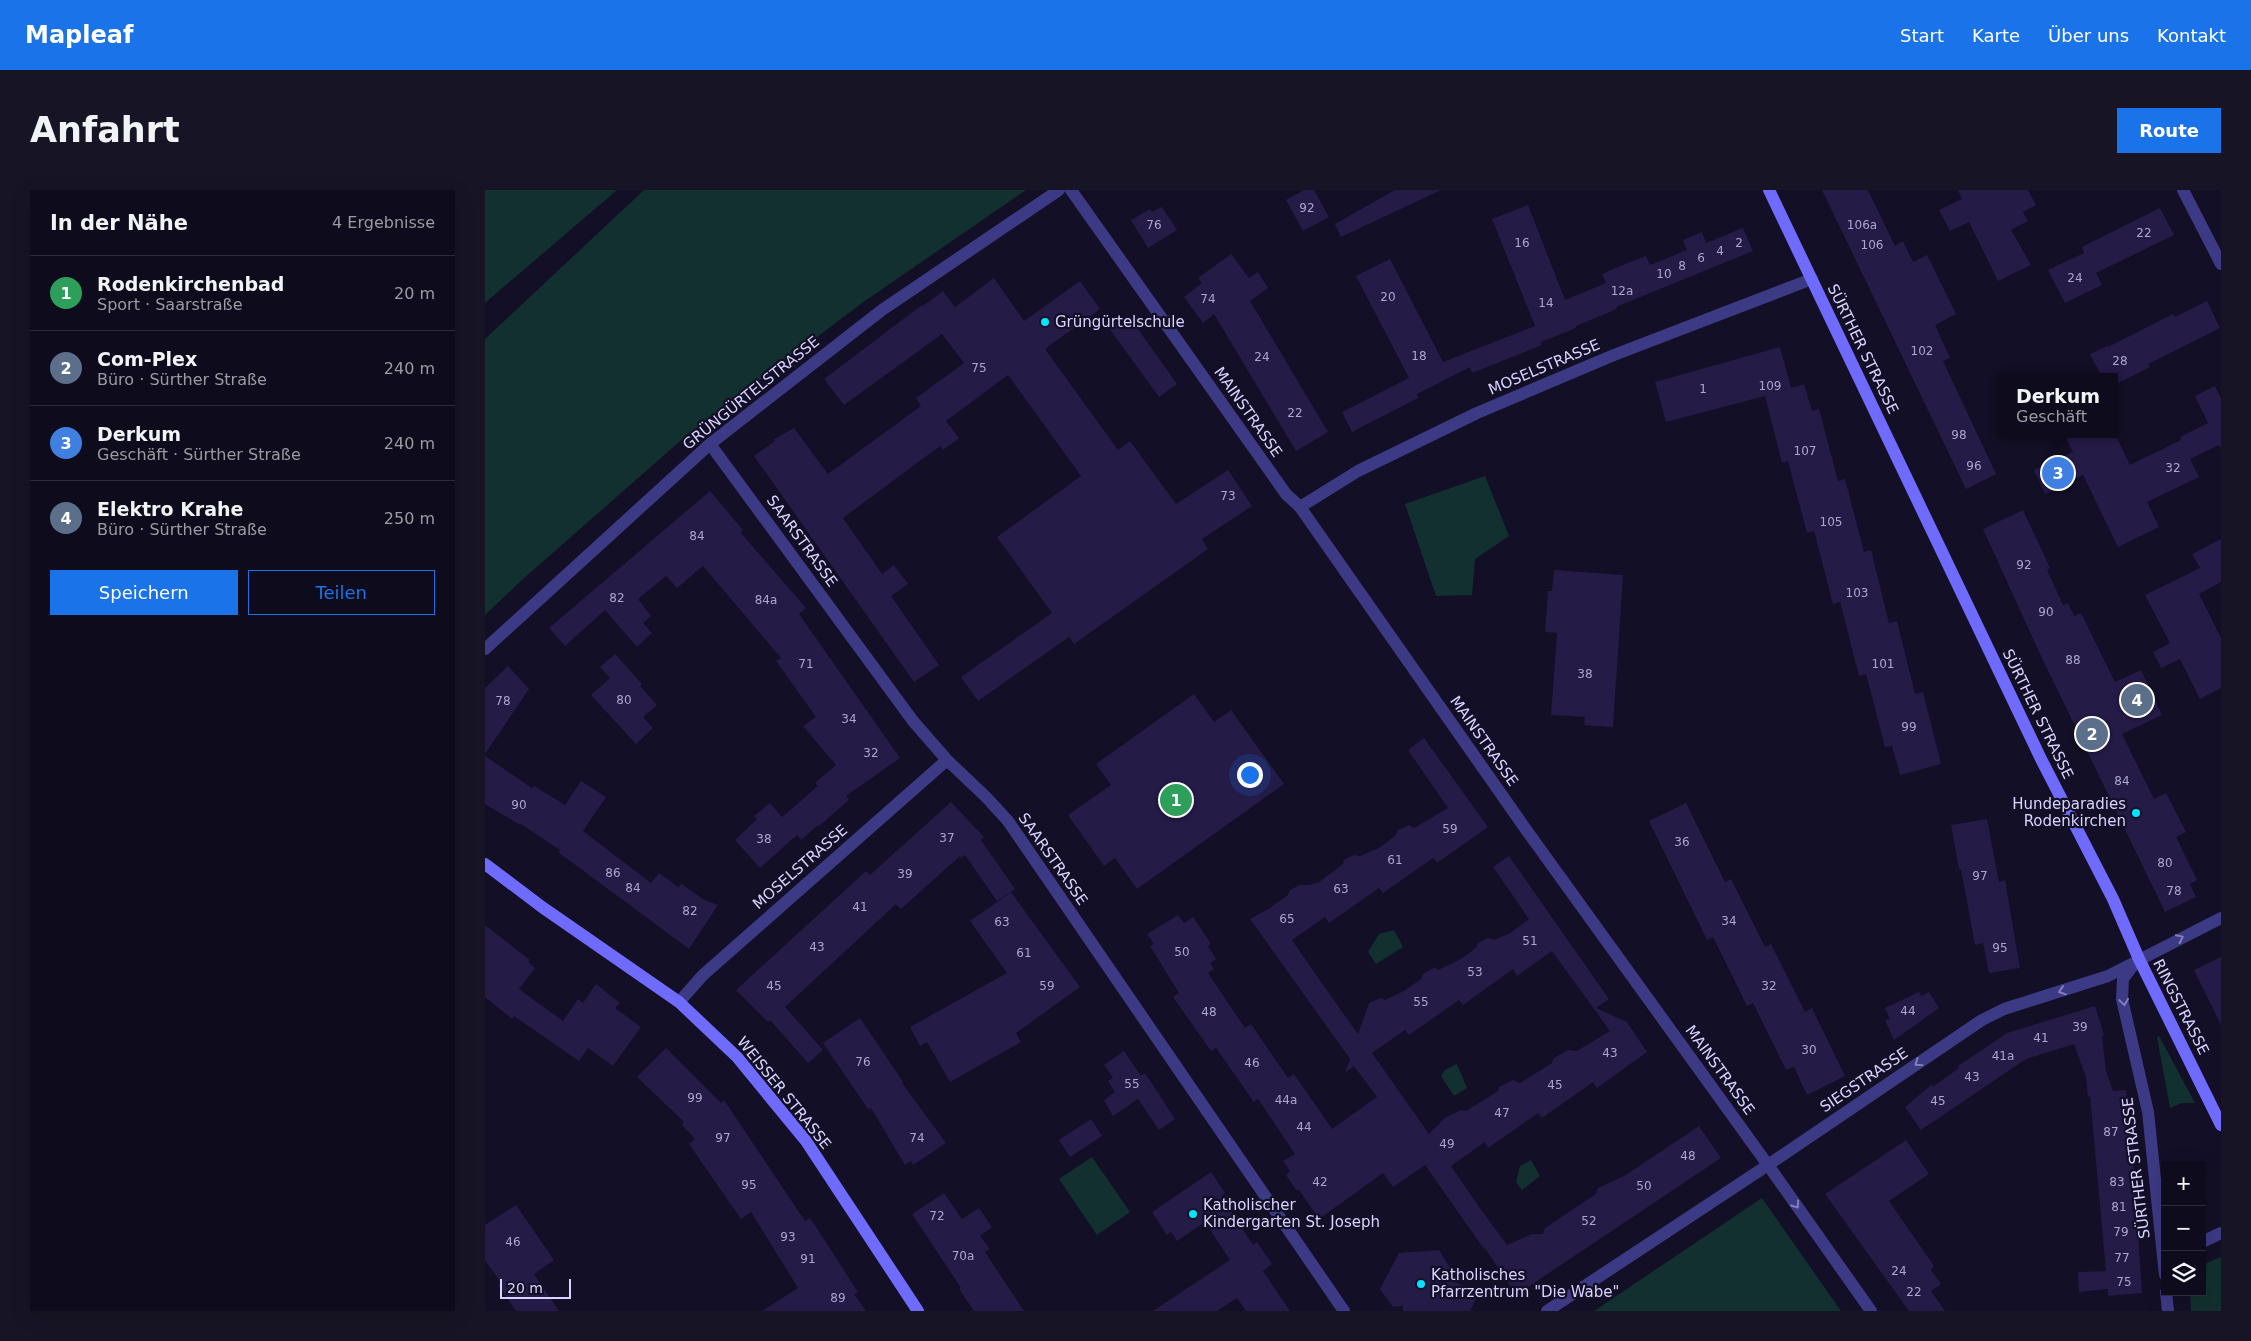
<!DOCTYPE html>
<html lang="de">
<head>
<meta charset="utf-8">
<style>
	:root { --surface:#0e0b1c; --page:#171425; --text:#f1f3f6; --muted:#9b9ba3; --line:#2e2b3b; --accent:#1a73e8 }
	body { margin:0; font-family:"DejaVu Sans",sans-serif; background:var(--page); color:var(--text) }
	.controls { position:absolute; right:15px; bottom:15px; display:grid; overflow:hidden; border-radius:0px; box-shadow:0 5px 20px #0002 }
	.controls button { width:45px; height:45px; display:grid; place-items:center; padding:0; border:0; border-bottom:1px solid var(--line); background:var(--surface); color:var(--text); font:25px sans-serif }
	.scale { position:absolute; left:15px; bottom:12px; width:71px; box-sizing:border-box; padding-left:5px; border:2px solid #d9d4ff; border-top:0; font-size:14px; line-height:18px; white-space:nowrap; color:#d9d4ff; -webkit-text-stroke:4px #130f26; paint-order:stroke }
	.you { position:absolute; left:764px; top:584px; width:18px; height:18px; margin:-12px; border:4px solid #fff; border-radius:50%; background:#1a73e8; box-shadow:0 0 0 8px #1a73e833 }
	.badge { display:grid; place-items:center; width:32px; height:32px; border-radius:50%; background:var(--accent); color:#fff; font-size:16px; font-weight:700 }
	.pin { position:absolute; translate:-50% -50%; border:2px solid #fff; box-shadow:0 1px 5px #0006 }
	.popup { position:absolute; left:1513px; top:183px; width:120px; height:65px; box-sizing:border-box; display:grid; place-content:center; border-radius:0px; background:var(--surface); filter:drop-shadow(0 1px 4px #0005); font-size:16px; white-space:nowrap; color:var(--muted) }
	.popup b { font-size:19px; color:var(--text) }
	.popup::after { content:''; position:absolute; left:50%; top:100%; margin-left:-10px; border:10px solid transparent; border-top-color:var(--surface) }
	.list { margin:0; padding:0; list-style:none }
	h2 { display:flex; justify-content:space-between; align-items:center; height:65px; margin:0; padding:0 20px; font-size:21px }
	h2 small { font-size:16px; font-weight:400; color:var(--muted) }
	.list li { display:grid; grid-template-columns:32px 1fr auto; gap:15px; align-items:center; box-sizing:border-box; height:75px; padding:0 20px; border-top:1px solid var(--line) }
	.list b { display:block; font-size:19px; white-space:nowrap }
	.list p { margin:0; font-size:16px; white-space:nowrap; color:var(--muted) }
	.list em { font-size:16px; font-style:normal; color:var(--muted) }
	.actions { display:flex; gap:10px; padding:15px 20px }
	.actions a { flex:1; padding:11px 0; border:1px solid var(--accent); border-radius:0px; text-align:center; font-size:18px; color:var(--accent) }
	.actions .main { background:var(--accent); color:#fff }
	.icon { flex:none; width:28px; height:28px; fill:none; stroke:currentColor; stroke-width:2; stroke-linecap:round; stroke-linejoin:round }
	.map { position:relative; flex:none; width:1736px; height:1121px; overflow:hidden; border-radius:0px }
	header { display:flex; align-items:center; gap:30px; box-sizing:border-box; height:70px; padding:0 25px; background:var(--accent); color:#fff }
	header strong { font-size:24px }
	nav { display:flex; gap:28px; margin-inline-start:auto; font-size:18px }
	.intro { display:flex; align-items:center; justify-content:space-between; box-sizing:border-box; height:120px; padding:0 30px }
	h1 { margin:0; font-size:35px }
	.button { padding:12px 22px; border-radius:0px; background:var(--accent); color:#fff; font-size:18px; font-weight:700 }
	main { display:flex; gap:30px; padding:0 30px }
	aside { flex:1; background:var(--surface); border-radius:0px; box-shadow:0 5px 20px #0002 }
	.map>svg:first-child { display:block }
	.green { fill:#12302f }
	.building { fill:#241b47; fill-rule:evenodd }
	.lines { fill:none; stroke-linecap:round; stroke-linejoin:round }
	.street { stroke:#3d3a85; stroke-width:12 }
	.secondary { stroke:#6f6bff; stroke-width:12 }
	.oneway { stroke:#837fbc }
	.poi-dot { fill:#00e5ff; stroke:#130f26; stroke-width:2 }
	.labels { text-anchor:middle; stroke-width:4.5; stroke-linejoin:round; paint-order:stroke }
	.number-label { font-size:12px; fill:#aca6d1 }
	.poi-label { font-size:15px; fill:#d9d4ff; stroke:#130f26; text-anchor:start }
	.street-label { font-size:15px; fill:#d9d4ff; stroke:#130f26 }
</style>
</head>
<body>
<header>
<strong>Mapleaf</strong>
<nav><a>Start</a><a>Karte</a><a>Über uns</a><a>Kontakt</a></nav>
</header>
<div class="intro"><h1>Anfahrt</h1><a class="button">Route</a></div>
<main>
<aside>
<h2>In der Nähe<small>4 Ergebnisse</small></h2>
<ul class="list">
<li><span class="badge" style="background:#2e9e5b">1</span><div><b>Rodenkirchenbad</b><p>Sport · Saarstraße</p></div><em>20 m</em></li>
<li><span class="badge" style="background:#5c6f8a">2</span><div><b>Com-Plex</b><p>Büro · Sürther Straße</p></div><em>240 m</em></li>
<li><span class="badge" style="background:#3f7fe0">3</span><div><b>Derkum</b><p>Geschäft · Sürther Straße</p></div><em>240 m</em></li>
<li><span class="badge" style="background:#5c6f8a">4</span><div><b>Elektro Krahe</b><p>Büro · Sürther Straße</p></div><em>250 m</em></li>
</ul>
<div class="actions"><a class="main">Speichern</a><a>Teilen</a></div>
</aside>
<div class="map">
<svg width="1736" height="1121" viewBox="0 0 1736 1121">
	<rect width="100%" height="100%" fill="#130f26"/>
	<g class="green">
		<path d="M0 0H132L0 113Z"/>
		<path d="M159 0H541L377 113 201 246 38 389 0 425V149Z"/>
		<path d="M1000 286 1024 346 990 369 987 405 951 406 920 314Z"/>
		<path d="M909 740 918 757 891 774 883 762 894 744Z"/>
		<path d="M1674 846 1710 913H1697L1685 918 1672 847Z"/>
		<path d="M972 874 982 898 969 906 956 886 960 880Z"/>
		<path d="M607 967 645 1022 612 1045 574 989Z"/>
		<path d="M1046 970 1055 986 1037 1000 1031 992 1035 976Z"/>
		<path d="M1277 1008 1356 1121H1109Z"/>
		<path d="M1736 1067V1121H1706L1705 1102H1717V1075Z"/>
	</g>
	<g class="building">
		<path d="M819 0H829L844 27 818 41 801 10Z"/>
		<path d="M910 0H956L856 47 850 34Z"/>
		<path d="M1337 0H1383L1410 56 1418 51 1428 72 1442 65 1471 124 1450 135 1465 168 1458 171 1511 284 1481 299Z"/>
		<path d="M1473 0H1543L1551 15 1538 22 1543 31 1526 40 1546 75 1513 91 1484 32 1465 41 1454 20 1477 9Z"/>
		<path d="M1043 15 1080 110 1121 93 1117 84 1140 74 1161 66 1165 75 1202 60 1198 50 1217 42 1221 53 1258 38 1268 61 1131 117 1132 119 1091 136V138L1056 152 1057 155 987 183 985 177 932 204 933 208 867 242 857 222 924 188 871 86 905 69 958 172 1050 136 1007 29Z"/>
		<path d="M677 17 692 40 663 58 646 30 665 19 667 22Z"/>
		<path d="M1675 18 1689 45 1611 83 1617 95 1580 113 1563 80 1599 63 1597 57Z"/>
		<path d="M746 64 764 88 773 82 783 98 765 111 843 242 811 261 729 124 718 133 699 107 717 93 713 88Z"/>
		<path d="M509 88 539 131 595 91 615 119 560 159 633 260 645 251 691 314 743 280 767 316 717 349 723 359 589 454 584 447 493 511 476 487 567 423 512 347 596 286 523 185 461 231 474 248 458 260 455 256 358 328 397 384 409 375 423 394 406 406 454 475 429 492 269 266 290 251 289 249 309 238 343 284 436 216 431 208 479 173 457 144 359 215 339 189 437 115 438 116 458 101 470 117Z"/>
		<path d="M1722 111 1735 138 1663 174 1665 177 1629 195V187H1617L1605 164 1622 156 1623 157 1688 124 1690 127Z"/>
		<path d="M643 125 692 194 674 207 624 138Z"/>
		<path d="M1295 157 1306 198 1319 194 1327 221 1334 219 1353 291 1360 289 1379 362 1386 360 1404 433 1412 431 1430 504 1438 502 1456 574 1415 585 1407 556 1400 557 1381 484 1374 486 1355 412 1348 414 1329 341 1322 343 1303 271 1297 273 1280 206 1181 232 1170 192Z"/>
		<path d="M1730 196 1736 209V259L1734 255 1705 269 1714 287 1662 312 1674 337 1633 357 1598 285 1560 304 1549 280 1588 262 1579 244H1630L1645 275 1696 250 1695 247 1723 233 1710 206Z"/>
		<path d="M225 301 258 340 256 343 321 418 314 424 415 568 361 606 364 610 334 636 333 635 316 650 312 645 275 678 250 650 272 629 269 626 285 613 297 627 333 596 330 593 351 575 318 536 331 527 291 471 296 468 218 376 192 398 181 386 153 409 166 426 158 433 167 443 152 457 120 420 80 456 64 438Z"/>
		<path d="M1538 320 1565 378 1562 380 1578 415 1583 413 1589 426 1596 423 1630 492 1656 480 1677 525 1637 544 1669 609 1681 603 1701 642 1691 647 1712 690 1705 694 1711 707 1680 722 1556 466 1498 339Z"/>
		<path d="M1736 349V392L1714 404 1736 448V498L1715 509 1695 469 1676 478 1668 462 1685 453 1660 405 1715 378 1707 364Z"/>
		<path d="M1069 380 1138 385 1128 537 1099 535 1100 527 1066 525 1072 443 1060 442 1063 401H1067Z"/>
		<path d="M130 464 157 494 155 496 172 515 158 527 168 538 151 554 106 505 125 488 115 477Z"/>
		<path d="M23 476 44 499 0 564V498Z"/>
		<path d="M709 504 729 532 746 520 799 594 652 699 630 668 619 676 583 625 626 595 611 574Z"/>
		<path d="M939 548 1003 637 952 673 948 668 898 703 894 698 844 733 840 727 807 750 848 809 873 844 884 813 896 808 900 810 919 801 936 789 938 784 950 777 953 780 976 769 991 758 993 753 1003 748 1009 750 1025 743 1044 729 1008 677 1024 666 1124 809 1111 818 1142 832 1162 862 1112 898 1108 892 1057 928 1053 923 1003 958 1000 952 966 976 997 1021 1022 1055 1047 1044H1058L1060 1038 1111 1004 1113 998 1139 986 1214 936 1236 968 1031 1105 1000 1058 999 1059 940 975 908 997 898 983 834 1029 814 1000 812 1001 801 985 805 981 798 971 810 964 773 909 769 912 731 858 726 861 688 807 694 803 665 756 669 754 662 744 693 725 699 733 708 727 726 754 723 756 731 769 725 773 729 779 723 783 760 838 766 834 803 888 809 884 847 939 892 907 869 876 860 883 865 869 765 729 785 718 803 705 805 700 815 695H824L834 692 858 674 859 670 869 665 875 666 894 658 910 646 913 640 924 635 929 638 963 618 923 560ZM1067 761 1125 841 1092 861 1083 860 1069 868 1067 873 1035 893 1028 890 1014 897 1013 901 981 921 976 920 961 927 944 944 887 863 920 840 924 845 974 810 978 815 1028 779 1032 786Z"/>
		<path d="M0 566 47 598 49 596 80 615 96 591 121 607 98 641 166 693 174 683 193 697 197 694 219 710 233 715 204 759 73 662 75 660 36 634 35 635 0 614Z"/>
		<path d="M466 612 499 647 496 650 530 699 512 711 480 665 476 668 475 666 416 719 411 714 300 817 338 860 323 873 285 830 283 832 251 800 381 681 385 685Z"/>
		<path d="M1201 613 1240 692 1246 689 1280 757 1286 754 1320 822 1327 818 1360 886 1322 905 1309 877 1301 880 1268 813 1262 816 1228 747 1222 750 1164 631Z"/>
		<path d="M1502 629 1514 692 1520 690 1535 778 1504 783 1498 753 1490 755 1476 679H1474L1466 635Z"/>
		<path d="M526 702 595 797 531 843 536 852 465 892 442 852 435 856 425 837 522 783 485 731Z"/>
		<path d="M0 735 45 770 43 772 50 778 34 799 78 831 93 809 98 813 111 794 135 813 130 818 156 837 128 876 103 858 94 871 29 826 27 829 0 807Z"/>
		<path d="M1736 767V835L1709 780Z"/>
		<path d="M1434 802 1436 806 1444 802 1454 818 1409 850 1400 830 1405 829 1400 818Z"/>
		<path d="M1610 816 1619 845 1617 846 1621 881 1628 901 1641 900 1645 953H1647L1657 1103 1623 1106V1099L1594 1102 1593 1082 1621 1081 1605 906 1603 907 1601 887 1589 854 1541 869 1436 940 1420 917 1446 895 1449 896 1474 878 1473 876 1522 843Z"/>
		<path d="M375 828 418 892 417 893 461 953 428 975 426 971 420 975 386 918 383 919 338 853Z"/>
		<path d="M181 858 236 913 239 910 320 1031 325 1028 333 1040 373 1102 369 1104 381 1121H277L313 1098 266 1022 256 1029 204 954 210 949 197 935 199 932 152 887Z"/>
		<path d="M639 861 656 886 660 883 690 929 674 940 653 909 628 926 619 910 630 902 623 891 628 888 619 875Z"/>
		<path d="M606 929 617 946 585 967 574 950Z"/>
		<path d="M1421 950 1444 984 1404 1011 1449 1076 1446 1080 1456 1094 1446 1101 1460 1121H1424L1340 1004Z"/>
		<path d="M726 982 740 1003 736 1006 768 1055 772 1052 787 1074 778 1081 805 1121H761L752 1108 732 1121H668L745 1070 720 1032 692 1051 686 1042 682 1045 667 1022Z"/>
		<path d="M459 1003 477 1029 494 1018 507 1037 495 1046 505 1059 500 1062 539 1121H489L474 1099 476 1098 427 1024Z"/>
		<path d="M31 1015 69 1070 49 1084 74 1121H31L13 1095 16 1093 0 1070V1035Z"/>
		<path d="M954 1060 967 1081 959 1087 994 1103 985 1121H918V1116L908 1117 895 1099 914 1063Z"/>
	</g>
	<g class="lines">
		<g class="street">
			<path d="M586 0 801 304 815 317 1042 641 1283 975 1386 1121"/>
			<path d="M1698 0 1736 74"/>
			<path d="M225 254 428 531 462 570 501 607 523 631 859 1121"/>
			<path d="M815 317 873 281 992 223 1129 165 1327 89"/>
			<path d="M0 459 225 254 397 120 574 0"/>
			<path d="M1650 773 1638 789 1637 809 1663 922 1680 1085"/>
			<path d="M194 812 218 785 462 570"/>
			<path d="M1717 1052 1736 1043"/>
			<path d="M1681 1102 1683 1121"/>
			<path d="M1062 1121 1283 975 1497 830 1519 819 1623 786 1736 728"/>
		</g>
		<g class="secondary">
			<path d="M1284 0 1556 569 1628 709 1654 769 1736 935"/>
			<path d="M0 674 57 717 194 812 252 867 321 951 433 1121"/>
		</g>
	</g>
	<defs><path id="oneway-chevron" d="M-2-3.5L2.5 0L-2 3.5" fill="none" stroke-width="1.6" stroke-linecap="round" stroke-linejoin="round" transform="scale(1.25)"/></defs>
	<g class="oneway">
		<use href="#oneway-chevron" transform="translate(1695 748) rotate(-26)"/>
		<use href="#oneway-chevron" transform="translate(1577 801) rotate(162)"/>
		<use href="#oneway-chevron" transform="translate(1639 812) rotate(82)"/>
		<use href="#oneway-chevron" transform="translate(1433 873) rotate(146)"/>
		<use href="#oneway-chevron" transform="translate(1311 1015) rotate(55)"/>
	</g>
	<g class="poi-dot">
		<circle cx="560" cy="132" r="5"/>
		<circle cx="1651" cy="623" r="5"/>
		<circle cx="708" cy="1024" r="5"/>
		<circle cx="936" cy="1094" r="5"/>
	</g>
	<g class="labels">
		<g class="number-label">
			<text x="822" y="22">92</text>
			<text x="669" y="39">76</text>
			<text x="1377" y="39">106a</text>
			<text x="1659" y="47">22</text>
			<text x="1037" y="57">16</text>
			<text x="1254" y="57">2</text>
			<text x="1387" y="59">106</text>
			<text x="1235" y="65">4</text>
			<text x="1216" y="72">6</text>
			<text x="1197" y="80">8</text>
			<text x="1179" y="88">10</text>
			<text x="1590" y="92">24</text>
			<text x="1137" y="105">12a</text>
			<text x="903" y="111">20</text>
			<text x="723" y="113">74</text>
			<text x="1061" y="117">14</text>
			<text x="1437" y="165">102</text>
			<text x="934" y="170">18</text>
			<text x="777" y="171">24</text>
			<text x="1635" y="175">28</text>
			<text x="494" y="182">75</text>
			<text x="1285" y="200">109</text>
			<text x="1218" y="203">1</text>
			<text x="810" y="227">22</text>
			<text x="1474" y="249">98</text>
			<text x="1320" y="265">107</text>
			<text x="1489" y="280">96</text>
			<text x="1688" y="282">32</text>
			<text x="743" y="310">73</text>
			<text x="1346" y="336">105</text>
			<text x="212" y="350">84</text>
			<text x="1539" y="379">92</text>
			<text x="1372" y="407">103</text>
			<text x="132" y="412">82</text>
			<text x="281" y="414">84a</text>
			<text x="1561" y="426">90</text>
			<text x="1588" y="474">88</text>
			<text x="321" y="478">71</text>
			<text x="1398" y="478">101</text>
			<text x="1100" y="488">38</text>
			<text x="139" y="514">80</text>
			<text x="18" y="515">78</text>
			<text x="364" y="533">34</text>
			<text x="1424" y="541">99</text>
			<text x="386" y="567">32</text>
			<text x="1637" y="595">84</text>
			<text x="34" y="619">90</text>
			<text x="965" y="643">59</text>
			<text x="462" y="652">37</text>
			<text x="279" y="653">38</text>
			<text x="1197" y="656">36</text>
			<text x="910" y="674">61</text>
			<text x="1680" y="677">80</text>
			<text x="128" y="687">86</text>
			<text x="420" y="688">39</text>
			<text x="1495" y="690">97</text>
			<text x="148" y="702">84</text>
			<text x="856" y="703">63</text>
			<text x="1689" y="705">78</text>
			<text x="375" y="721">41</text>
			<text x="205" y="725">82</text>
			<text x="802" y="733">65</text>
			<text x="1244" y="735">34</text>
			<text x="517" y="736">63</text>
			<text x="1045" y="755">51</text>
			<text x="332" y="761">43</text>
			<text x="1515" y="762">95</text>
			<text x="697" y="766">50</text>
			<text x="539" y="767">61</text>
			<text x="990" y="786">53</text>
			<text x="289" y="800">45</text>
			<text x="562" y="800">59</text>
			<text x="1284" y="800">32</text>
			<text x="936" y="816">55</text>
			<text x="1423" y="825">44</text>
			<text x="724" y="826">48</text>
			<text x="1595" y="841">39</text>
			<text x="1556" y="852">41</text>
			<text x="1324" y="864">30</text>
			<text x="1125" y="867">43</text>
			<text x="1518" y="870">41a</text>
			<text x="378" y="876">76</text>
			<text x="767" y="877">46</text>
			<text x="1487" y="891">43</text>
			<text x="647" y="898">55</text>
			<text x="1070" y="899">45</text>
			<text x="210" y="912">99</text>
			<text x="801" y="914">44a</text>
			<text x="1453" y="915">45</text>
			<text x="1017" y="927">47</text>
			<text x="819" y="941">44</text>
			<text x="1626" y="946">87</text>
			<text x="238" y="952">97</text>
			<text x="432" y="952">74</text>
			<text x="962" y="958">49</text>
			<text x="1203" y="970">48</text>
			<text x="835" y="996">42</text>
			<text x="1632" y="996">83</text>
			<text x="264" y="999">95</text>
			<text x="1159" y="1000">50</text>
			<text x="1634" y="1021">81</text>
			<text x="452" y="1030">72</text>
			<text x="1104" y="1035">52</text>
			<text x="1636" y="1046">79</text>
			<text x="303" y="1051">93</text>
			<text x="28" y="1056">46</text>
			<text x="478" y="1070">70a</text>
			<text x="1637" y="1072">77</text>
			<text x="323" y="1073">91</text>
			<text x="1414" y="1085">24</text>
			<text x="1639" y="1096">75</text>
			<text x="1429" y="1106">22</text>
			<text x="353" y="1112">89</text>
		</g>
		<g class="poi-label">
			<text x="570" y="137">Grüngürtelschule</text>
			<text x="1641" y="619" text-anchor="end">Hundeparadies<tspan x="1641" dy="17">Rodenkirchen</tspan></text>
			<text x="718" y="1020">Katholischer<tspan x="718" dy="17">Kindergarten St. Joseph</tspan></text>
			<text x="946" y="1090">Katholisches<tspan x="946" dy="17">Pfarrzentrum "Die Wabe"</tspan></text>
		</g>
		<g class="street-label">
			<text transform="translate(1378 159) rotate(64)" y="5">SÜRTHER STRASSE</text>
			<text transform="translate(1059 177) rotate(-23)" y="5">MOSELSTRASSE</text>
			<text transform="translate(266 203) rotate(-39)" y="5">GRÜNGÜRTELSTRASSE</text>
			<text transform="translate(763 222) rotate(55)" y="5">MAINSTRASSE</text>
			<text transform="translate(317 351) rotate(54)" y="5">SAARSTRASSE</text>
			<text transform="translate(1553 524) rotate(64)" y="5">SÜRTHER STRASSE</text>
			<text transform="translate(999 551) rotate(55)" y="5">MAINSTRASSE</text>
			<text transform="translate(568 669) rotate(55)" y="5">SAARSTRASSE</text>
			<text transform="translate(315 677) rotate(-41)" y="5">MOSELSTRASSE</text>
			<text transform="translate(1696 817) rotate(63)" y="5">RINGSTRASSE</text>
			<text transform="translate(1235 880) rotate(54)" y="5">MAINSTRASSE</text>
			<text transform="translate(1379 890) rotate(-34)" y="5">SIEGSTRASSE</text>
			<text transform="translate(299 903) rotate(51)" y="5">WEISSER STRASSE</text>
			<text transform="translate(1651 978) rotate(-97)" y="5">SÜRTHER STRASSE</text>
		</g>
	</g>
</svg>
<div class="controls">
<button>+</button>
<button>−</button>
<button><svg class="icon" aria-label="layers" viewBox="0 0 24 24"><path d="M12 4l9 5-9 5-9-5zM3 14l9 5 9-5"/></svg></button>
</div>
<div class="scale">20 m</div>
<div class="you"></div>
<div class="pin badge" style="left:691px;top:610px;background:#2e9e5b">1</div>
<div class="pin badge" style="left:1607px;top:544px;background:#5c6f8a">2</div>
<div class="pin badge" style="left:1573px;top:283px;background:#3f7fe0">3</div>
<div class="popup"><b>Derkum</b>Geschäft</div>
<div class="pin badge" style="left:1652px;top:510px;background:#5c6f8a">4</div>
</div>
</main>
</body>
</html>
